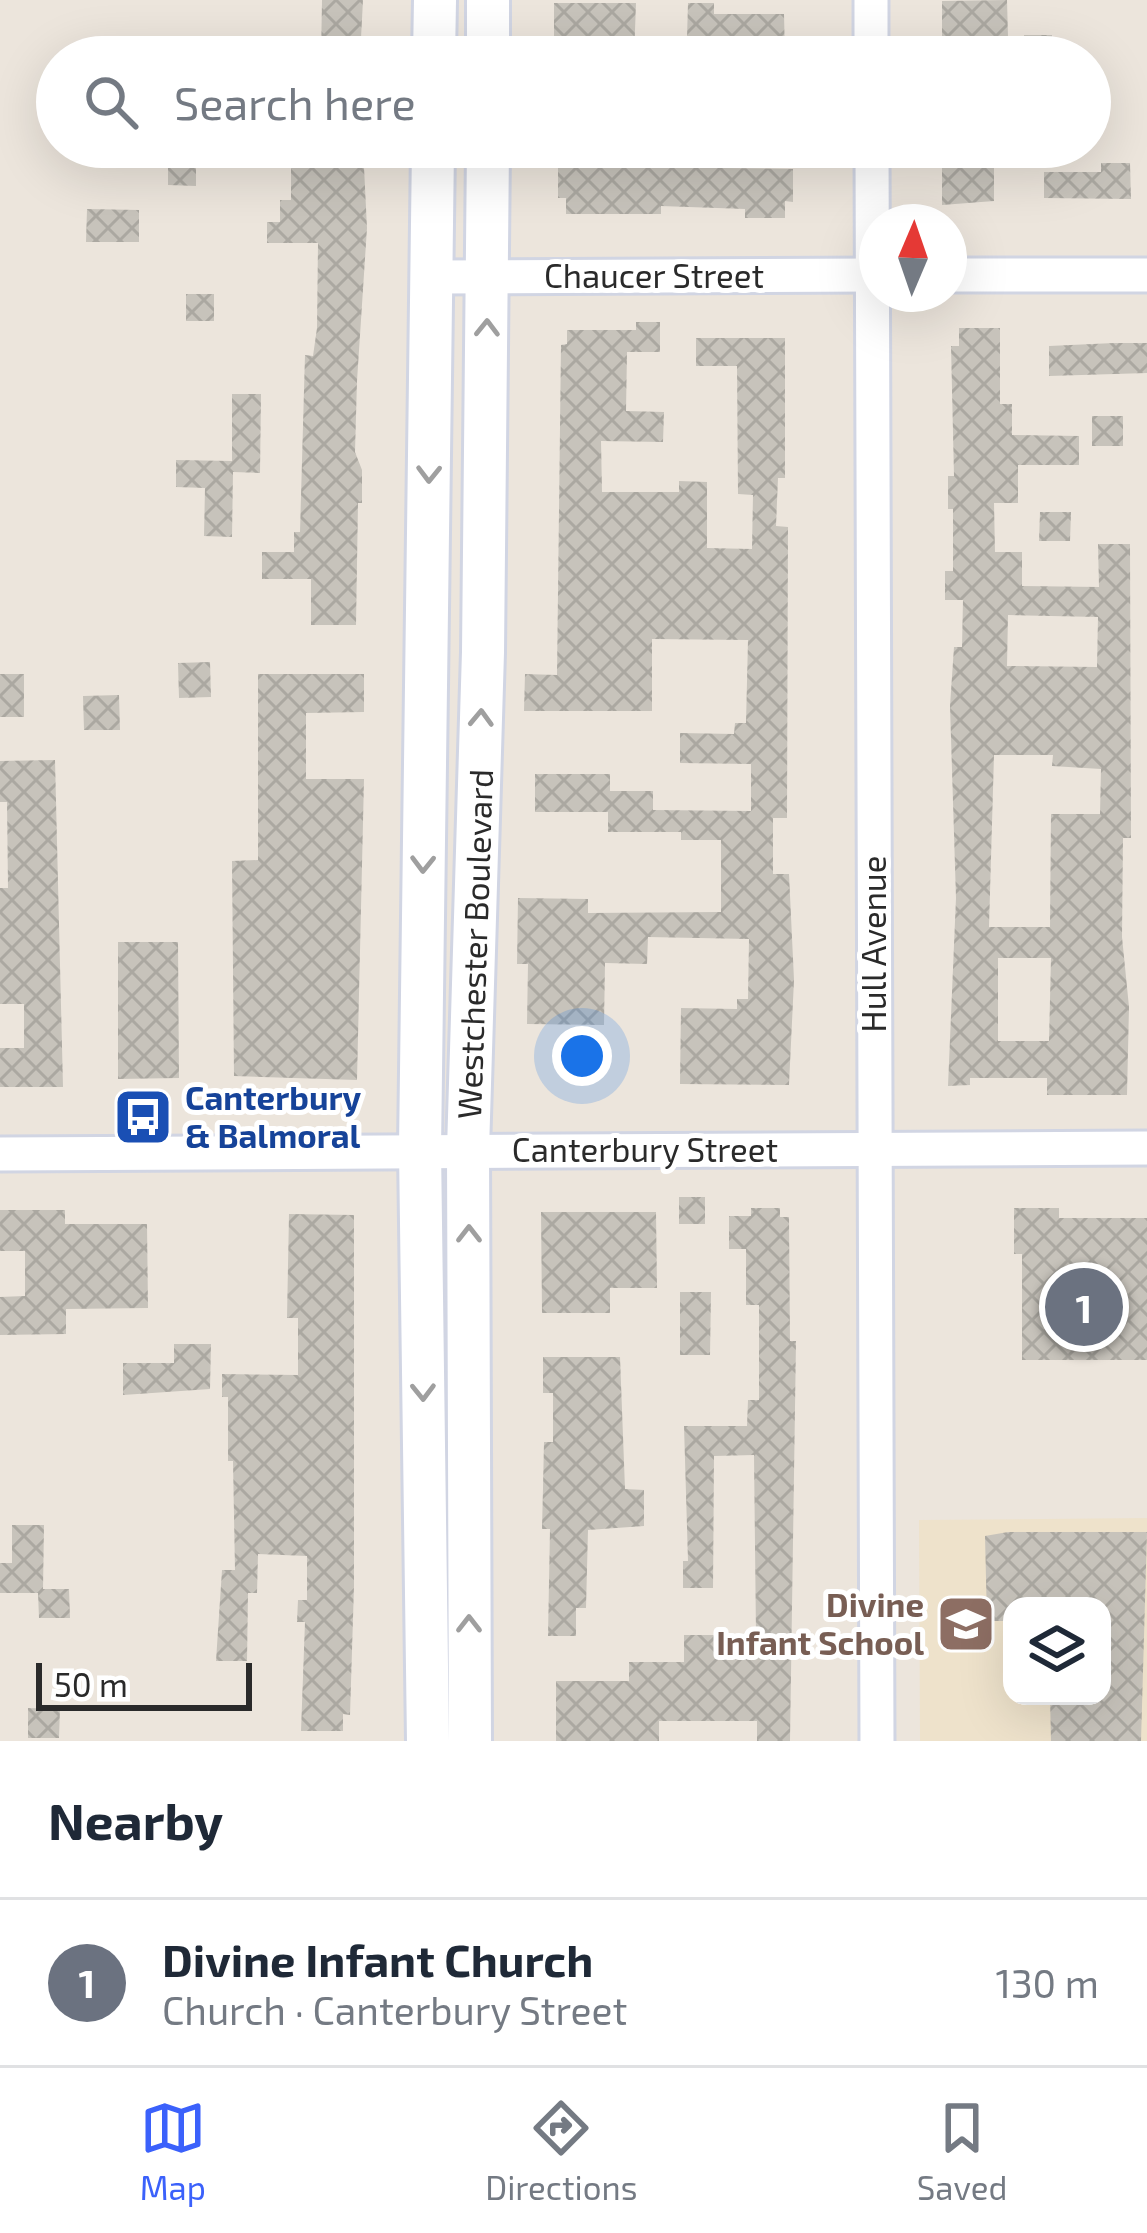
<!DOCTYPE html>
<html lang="en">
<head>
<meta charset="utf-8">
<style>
	:root { --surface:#fff; --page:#f6f6f7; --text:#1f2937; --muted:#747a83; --line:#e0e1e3; --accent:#3b61fb }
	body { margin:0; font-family:"Exo 2",sans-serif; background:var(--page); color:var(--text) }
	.controls { position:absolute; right:36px; bottom:36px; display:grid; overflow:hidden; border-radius:24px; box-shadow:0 12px 48px #0002 }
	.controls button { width:108px; height:108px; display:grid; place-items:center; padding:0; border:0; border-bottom:3px solid var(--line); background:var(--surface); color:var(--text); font:60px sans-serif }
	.compass { position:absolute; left:859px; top:204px; width:108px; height:108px; border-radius:50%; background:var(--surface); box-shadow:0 12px 48px #0002; rotate:2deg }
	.scale { position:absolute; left:36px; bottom:30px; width:216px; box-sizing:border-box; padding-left:12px; border:6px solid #2a2a2a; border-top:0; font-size:33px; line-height:42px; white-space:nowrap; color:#2a2a2a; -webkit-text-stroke:9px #fff; paint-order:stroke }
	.you { position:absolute; left:582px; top:1056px; width:42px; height:42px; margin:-30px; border:9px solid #fff; border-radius:50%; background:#1a73e8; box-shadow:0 0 0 18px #1a73e833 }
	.badge { display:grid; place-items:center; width:78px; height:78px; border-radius:50%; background:var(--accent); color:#fff; font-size:39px; font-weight:700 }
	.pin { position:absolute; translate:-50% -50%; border:6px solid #fff; box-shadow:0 3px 12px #0006 }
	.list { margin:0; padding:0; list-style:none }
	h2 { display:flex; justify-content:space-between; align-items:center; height:156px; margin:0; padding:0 48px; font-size:51px }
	h2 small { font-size:39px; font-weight:400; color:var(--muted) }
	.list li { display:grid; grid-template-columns:78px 1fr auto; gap:36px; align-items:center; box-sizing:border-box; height:168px; padding:0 48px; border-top:3px solid var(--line) }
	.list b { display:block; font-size:45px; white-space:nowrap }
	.list p { margin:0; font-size:39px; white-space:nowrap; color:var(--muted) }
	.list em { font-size:39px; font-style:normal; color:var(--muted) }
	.icon { flex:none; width:66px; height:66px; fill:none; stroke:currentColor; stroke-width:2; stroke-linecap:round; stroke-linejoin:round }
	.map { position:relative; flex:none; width:1147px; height:1741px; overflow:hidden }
	.search { position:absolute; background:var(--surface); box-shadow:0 12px 48px #0002; left:36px; right:36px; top:36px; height:132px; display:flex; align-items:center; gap:30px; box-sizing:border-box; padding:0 42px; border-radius:66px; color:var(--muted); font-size:45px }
	.sheet { height:324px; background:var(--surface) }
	nav { display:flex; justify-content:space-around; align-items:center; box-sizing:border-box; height:168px; border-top:3px solid var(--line); background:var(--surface); font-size:33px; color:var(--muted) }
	nav a { display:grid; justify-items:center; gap:6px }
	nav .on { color:var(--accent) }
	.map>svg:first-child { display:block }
	.education { fill:#eee2cb; fill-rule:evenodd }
	.building { fill:url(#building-cross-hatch); fill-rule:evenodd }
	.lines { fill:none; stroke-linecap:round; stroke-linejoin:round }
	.minor-casing { stroke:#d1d5e3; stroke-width:39 }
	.tertiary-casing { stroke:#d1d5e3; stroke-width:48 }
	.minor { stroke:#fff; stroke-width:33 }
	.tertiary { stroke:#fff; stroke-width:42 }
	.oneway { stroke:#9f9f9f }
	.labels { text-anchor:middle; stroke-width:10; stroke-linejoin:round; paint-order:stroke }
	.street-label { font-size:33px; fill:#2a2a2a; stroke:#fff }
	.transit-label { font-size:33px; font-weight:bold; fill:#164399; stroke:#fff; text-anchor:start }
	.education-label { font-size:33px; font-weight:bold; fill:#785e54; stroke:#fff; text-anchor:end }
</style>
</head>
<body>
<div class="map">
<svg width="1147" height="1741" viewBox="0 0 1147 1741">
	<defs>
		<pattern id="building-cross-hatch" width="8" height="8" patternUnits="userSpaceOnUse" patternTransform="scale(3)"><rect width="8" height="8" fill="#c7c3bb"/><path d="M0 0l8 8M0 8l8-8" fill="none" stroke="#aba8a1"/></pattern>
	</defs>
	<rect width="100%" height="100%" fill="#ece5dc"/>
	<path class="education" d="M1147 1518V1741H920L919 1520ZM1012 1606H1102V1696H1012Z"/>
	<g class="building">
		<path d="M322 0H363L360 57H321Z"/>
		<path d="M1007 0 1008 37 942 38V1Z"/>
		<path d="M554 3H636L634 57H554Z"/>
		<path d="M688 3H714V14H784L785 57H744V38H687Z"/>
		<rect x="1024" y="35" width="28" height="22"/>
		<path d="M291 147H363L367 228 357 381 355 452 362 470V503H358L356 625H311V579H262V552H294V532H300L305 355 313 356 317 328 318 243H267V222H280V200H291Z"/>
		<path d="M630 147H721V168L793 169V202L785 201V218H745V209L661 206V214H566V198H558V165H630Z"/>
		<path d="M168 158H196V186L168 185Z"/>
		<path d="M942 160H994V201L942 205Z"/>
		<path d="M1101 163H1130L1131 199 1044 198V172H1101Z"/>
		<path d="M87 209 139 210V242H86Z"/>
		<rect x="186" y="294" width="28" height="27"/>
		<path d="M636 322H660V352H627L626 411 664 412 663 442 601 441 602 492H679V481L707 482V548L752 549 753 495 738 494 737 366H696V338H785V478H778L776 526 788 527 787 818H773V874H789L794 980 789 1085 680 1084 681 1008 737 1009V999H748L749 939 648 937 647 964 605 963 604 1025 527 1024 528 964H517L518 898 588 899V913L721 912V840H681V832H608V812H535V774H610V791H653V810L751 811V764L680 763V733L734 734 735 723H746L748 640 652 639V711H524L525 674 557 675 561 345 567 344V330H636Z"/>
		<path d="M959 328H1000V404H1012V435L1079 436V465H1018V503H994L995 552H1022V586L1099 587 1098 544H1130L1131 838H1123L1122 937 1129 1007 1127 1095H1047V1078H970V1085L948 1086 956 898 950 706 954 647H962L963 600H945V571H953V509H948V476H954L951 346H959ZM1008 615 1098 617 1097 667 1007 666ZM994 755H1053L1052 766 1101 769 1100 814H1051L1050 927H989ZM998 958H1051L1049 1041H998Z"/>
		<path d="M1114 343H1147V373L1049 376V346Z"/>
		<path d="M232 394H261L260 473 233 472 232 537 204 536 205 488 176 487V460L232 461Z"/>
		<rect x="1092" y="416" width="31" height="30"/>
		<path d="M1040 512H1071L1070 541H1039Z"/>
		<path d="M210 662 211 697 179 698 178 663Z"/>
		<rect x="0" y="674" width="24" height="43"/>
		<path d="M258 674H364V712L306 713V779H364L357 1080 234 1076 232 861 258 860Z"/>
		<path d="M119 695 120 730H84L83 696Z"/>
		<path d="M55 760 63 1087H0V1048H24V1004H0V888H8L7 802H0V761Z"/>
		<path d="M118 942H178L179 1078 118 1079Z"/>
		<rect x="679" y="1197" width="26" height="27"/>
		<path d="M751 1208H780V1217H789L790 1341H796L790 1741H757V1721H659V1741H556V1681H629V1662H684V1635H756L754 1455 714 1456 713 1588H683V1561H688L684 1426H747L748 1400H759V1305H746V1249H729V1216H751Z"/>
		<path d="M1014 1208H1059V1218H1147V1360H1022V1254H1014Z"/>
		<path d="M0 1210H65V1224H147L148 1308 66 1309V1334L0 1335V1297L25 1296V1251H0Z"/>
		<path d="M541 1212H656L657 1288H610V1313H542Z"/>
		<path d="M289 1214 354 1215V1586L350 1715 343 1714V1731H301L305 1622H297L298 1600H307V1556L258 1554 257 1593H248L247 1661H216L222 1570H235L233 1461H228V1397H222V1374L298 1375V1318H287Z"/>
		<path d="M680 1292H711L710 1355H680Z"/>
		<path d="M174 1344H211L210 1389 123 1395V1363H174Z"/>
		<path d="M543 1357H620L625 1489 644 1490V1526L588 1530 586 1608H576V1636H548L550 1529H542L543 1488 544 1442H553V1393H543Z"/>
		<path d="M12 1525H44L43 1589H69L70 1618H39L38 1593H0V1563H12Z"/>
		<path d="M1008 1532H1147L1141 1741H1051L1050 1696H1102V1606H1012V1621H987L985 1536Z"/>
		<path d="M28 1708 60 1709 59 1738H28Z"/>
	</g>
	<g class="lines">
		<g class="minor-casing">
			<g id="minor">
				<path d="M871 0V57"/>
				<path d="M872 147 877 1741"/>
				<path d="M949 275H1147"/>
				<path d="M431 277 877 275"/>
				<path d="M0 1154 1147 1148"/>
			</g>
		</g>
		<g class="tertiary-casing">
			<g id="tertiary">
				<path d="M434 57 435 0"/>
				<path d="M488 57V0"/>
				<path d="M428 1741 420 1149 433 147"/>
				<path d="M470 1741 468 1150 483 652 488 147"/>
			</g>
		</g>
		<use href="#minor" class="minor"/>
		<use href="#tertiary" class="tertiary"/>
	</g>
	<defs><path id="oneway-chevron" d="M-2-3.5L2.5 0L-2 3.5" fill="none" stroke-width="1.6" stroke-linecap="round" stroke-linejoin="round" transform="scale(3)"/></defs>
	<g class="oneway">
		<use href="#oneway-chevron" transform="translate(487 328) rotate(-89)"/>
		<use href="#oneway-chevron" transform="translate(429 474) rotate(91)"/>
		<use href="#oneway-chevron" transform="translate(481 718) rotate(-88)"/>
		<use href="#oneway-chevron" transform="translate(423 864) rotate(91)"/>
		<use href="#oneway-chevron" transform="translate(469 1234) rotate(-90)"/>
		<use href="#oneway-chevron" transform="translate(423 1392) rotate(89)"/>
		<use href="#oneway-chevron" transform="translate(469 1624) rotate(-90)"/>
	</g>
	<defs>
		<g id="bus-square" transform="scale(3)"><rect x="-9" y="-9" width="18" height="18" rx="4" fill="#1a4fb4" stroke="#fff"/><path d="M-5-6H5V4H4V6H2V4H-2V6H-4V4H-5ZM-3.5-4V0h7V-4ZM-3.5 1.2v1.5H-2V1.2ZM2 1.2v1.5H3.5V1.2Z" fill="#fff"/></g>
		<g id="school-square" transform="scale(3)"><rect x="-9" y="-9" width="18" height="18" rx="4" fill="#8d6e63" stroke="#fff"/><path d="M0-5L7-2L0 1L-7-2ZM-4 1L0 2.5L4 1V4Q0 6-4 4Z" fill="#fff"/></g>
	</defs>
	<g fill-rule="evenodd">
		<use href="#bus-square" x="143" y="1117"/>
		<use href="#school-square" x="966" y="1624"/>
	</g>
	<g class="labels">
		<g class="street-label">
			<text x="654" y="288">Chaucer Street</text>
			<text transform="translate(475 944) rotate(-88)" y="12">Westchester Boulevard</text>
			<text transform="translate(874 944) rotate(-90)" y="12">Hull Avenue</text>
			<text x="645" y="1162">Canterbury Street</text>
		</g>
		<g class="transit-label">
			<text x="185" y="1110">Canterbury<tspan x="185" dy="38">&amp; Balmoral</tspan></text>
		</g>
		<g class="education-label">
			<text x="924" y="1617">Divine<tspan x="924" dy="38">Infant School</tspan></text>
		</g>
	</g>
</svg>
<div class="controls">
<button><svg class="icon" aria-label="layers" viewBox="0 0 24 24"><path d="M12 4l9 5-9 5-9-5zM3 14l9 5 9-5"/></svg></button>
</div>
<svg class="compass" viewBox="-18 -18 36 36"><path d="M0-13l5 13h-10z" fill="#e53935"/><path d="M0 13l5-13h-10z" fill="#747a83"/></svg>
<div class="scale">50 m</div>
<div class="you"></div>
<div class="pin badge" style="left:1084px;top:1307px;background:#6b7280">1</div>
<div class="search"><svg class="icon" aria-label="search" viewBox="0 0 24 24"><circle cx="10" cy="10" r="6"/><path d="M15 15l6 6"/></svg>Search here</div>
</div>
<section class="sheet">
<h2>Nearby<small></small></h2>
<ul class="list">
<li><span class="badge" style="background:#6b7280">1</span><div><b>Divine Infant Church</b><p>Church · Canterbury Street</p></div><em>130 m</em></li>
</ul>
</section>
<nav>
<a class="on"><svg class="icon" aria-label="map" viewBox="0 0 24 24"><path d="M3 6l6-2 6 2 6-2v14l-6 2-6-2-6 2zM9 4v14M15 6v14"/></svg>Map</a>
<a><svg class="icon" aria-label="directions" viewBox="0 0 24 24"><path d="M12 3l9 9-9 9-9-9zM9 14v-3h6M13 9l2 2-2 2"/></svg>Directions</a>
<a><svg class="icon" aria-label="saved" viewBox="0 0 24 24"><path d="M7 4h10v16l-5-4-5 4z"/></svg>Saved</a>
</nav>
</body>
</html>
